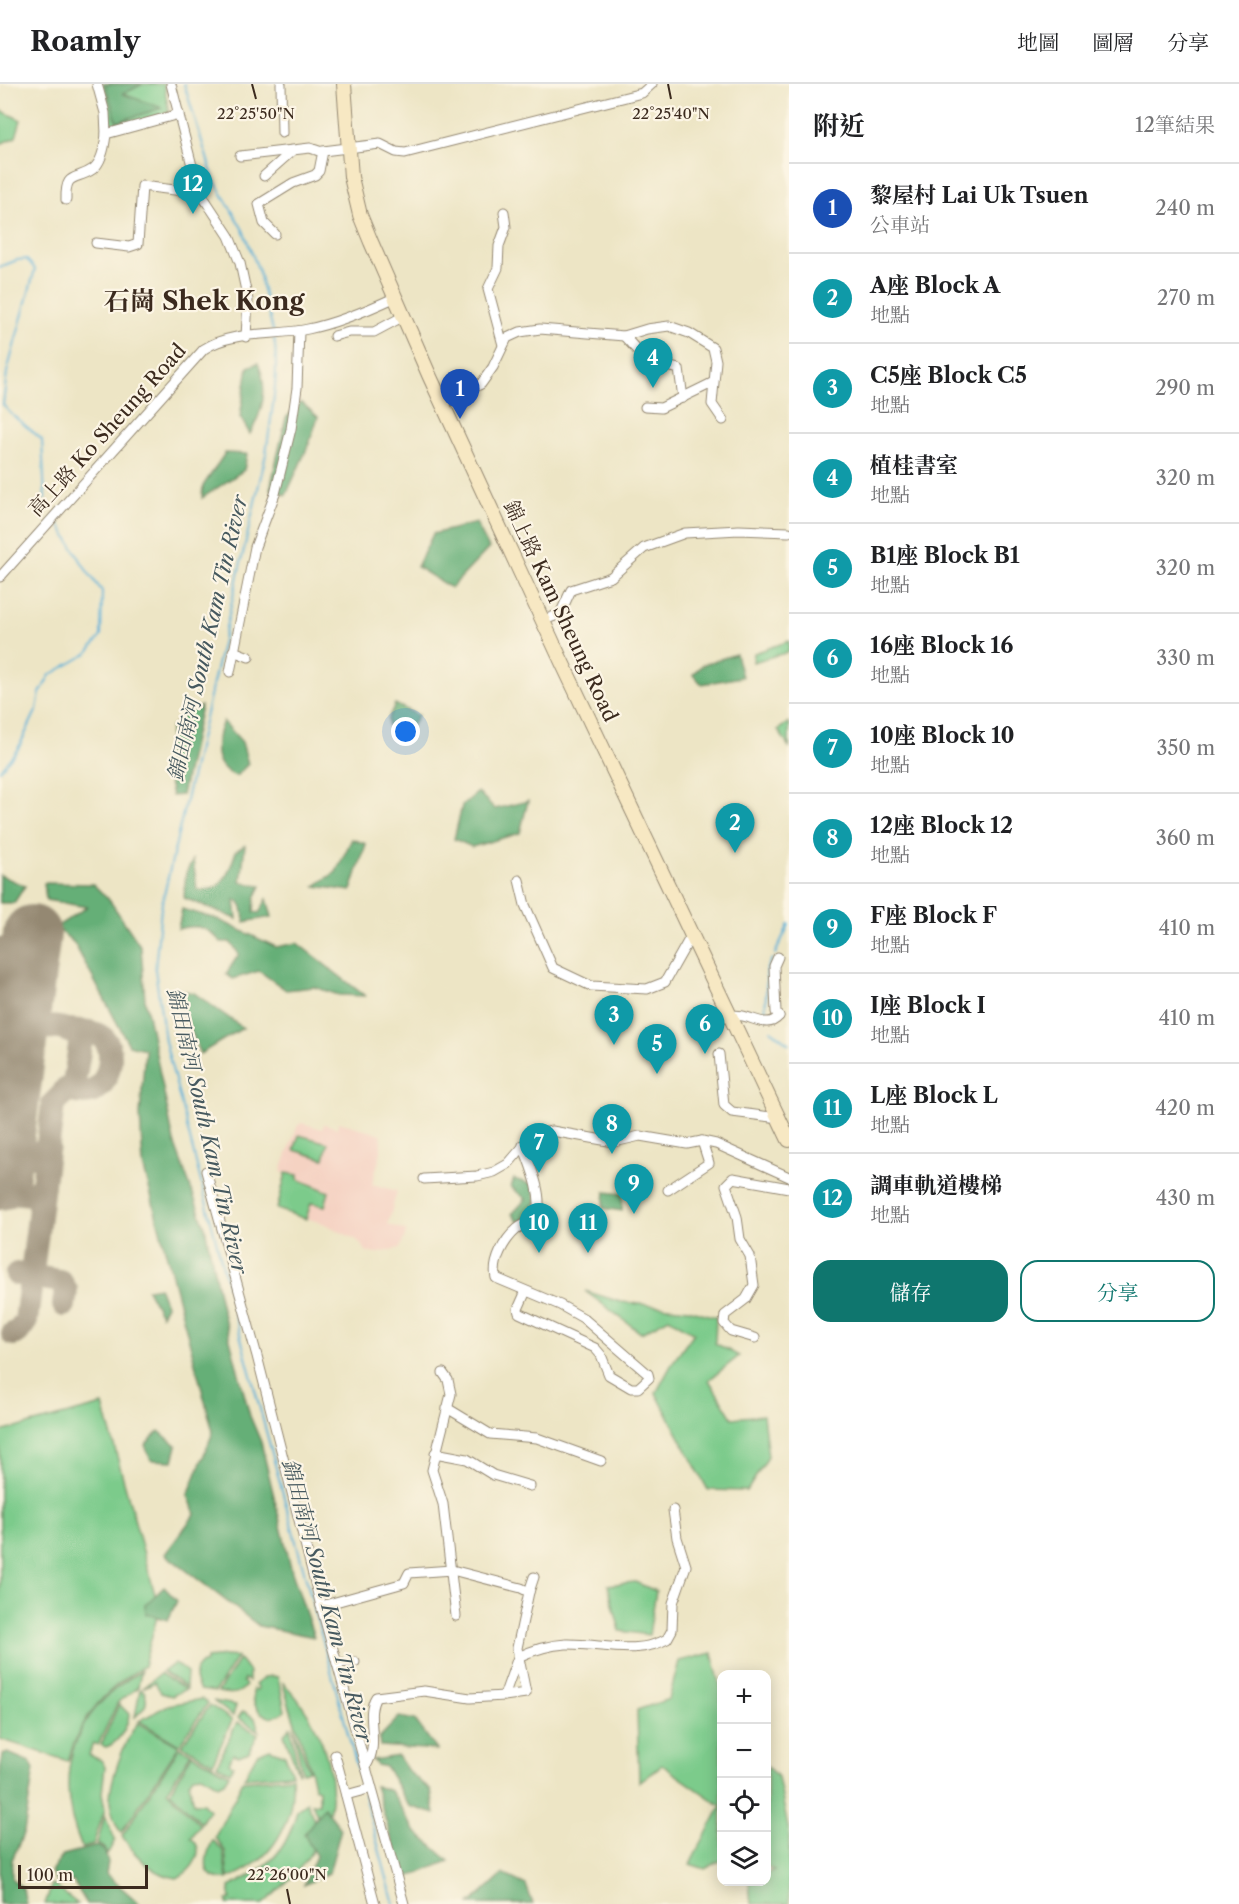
<!DOCTYPE html>
<html lang="zh-TW">
<head>
<meta charset="utf-8">
<style>
	:root { --surface:#fff; --page:#f6f6f6; --text:#202124; --muted:#757577; --line:#e0e0e0; --accent:#0f766e }
	body { margin:0; font-family:"Libre Caslon Text","Noto Serif TC",serif; background:var(--page); color:var(--text) }
	.controls { position:absolute; right:18px; bottom:18px; display:grid; overflow:hidden; border-radius:12px; box-shadow:0 3px 15px #0003 }
	.controls button { width:54px; height:54px; display:grid; place-items:center; padding:0; border:0; border-bottom:2px solid var(--line); background:var(--surface); color:var(--text); font:30px sans-serif }
	.scale { position:absolute; left:18px; bottom:15px; width:130px; box-sizing:border-box; padding-left:6px; border:3px solid #3b2a1e; border-top:0; font-size:16px; line-height:21px; white-space:nowrap; color:#3b2a1e; -webkit-text-stroke:4px #fcf5e5; paint-order:stroke }
	.you { position:absolute; left:406px; top:648px; width:21px; height:21px; margin:-15px; border:4px solid #fff; border-radius:50%; background:#1a73e8; box-shadow:0 0 0 9px #1a73e833 }
	.badge { display:grid; place-items:center; width:39px; height:39px; border-radius:50%; background:var(--accent); color:#fff; font-size:20px; font-weight:700 }
	.pin { position:absolute; translate:-50% -50px; filter:drop-shadow(0 2px 3px #0008) }
	.pin::after { content:''; position:absolute; top:32px; width:21px; height:18px; background:inherit; clip-path:polygon(0 0,100% 0,50% 100%) }
	.list { margin:0; padding:0; list-style:none }
	h2 { display:flex; justify-content:space-between; align-items:center; height:78px; margin:0; padding:0 24px; font-size:26px }
	h2 small { font-size:20px; font-weight:400; color:var(--muted) }
	.list li { display:grid; grid-template-columns:39px 1fr auto; gap:18px; align-items:center; box-sizing:border-box; height:90px; padding:0 24px; border-top:2px solid var(--line) }
	.list b { display:block; font-size:22px; white-space:nowrap }
	.list p { margin:0; font-size:20px; white-space:nowrap; color:var(--muted) }
	.list em { font-size:20px; font-style:normal; color:var(--muted) }
	.actions { display:flex; gap:12px; padding:18px 24px }
	.actions a { flex:1; padding:14px 0; border:2px solid var(--accent); border-radius:18px; text-align:center; font-size:21px; color:var(--accent) }
	.actions .main { background:var(--accent); color:#fff }
	.icon { flex:none; width:33px; height:33px; fill:none; stroke:currentColor; stroke-width:2; stroke-linecap:round; stroke-linejoin:round }
	.map { position:relative; flex:none; width:789px; height:1820px; overflow:hidden }
	header { display:flex; align-items:center; gap:36px; box-sizing:border-box; height:84px; padding:0 30px; background:var(--surface); border-bottom:2px solid var(--line) }
	header strong { font-size:28px }
	nav { display:flex; gap:33px; margin-inline-start:auto; font-size:21px }
	main { display:flex }
	aside { flex:1; background:var(--surface) }
	.map>svg:first-child { display:block }
	.built { fill:#f5d2c2 }
	.green { fill:#7ccb8b; stroke:#5c7a54; stroke-width:1.5 }
	.forest { fill:#65af77; stroke:#506c4a; stroke-width:1.5 }
	.lines { fill:none; stroke-linecap:round; stroke-linejoin:round }
	.stream { stroke:#5bb1d8; stroke-width:2 }
	.taxiway { stroke:#948872; stroke-width:24 }
	.runway { stroke:#948872; stroke-width:58 }
	.minor-casing { stroke:#948872; stroke-width:11 }
	.secondary-casing { stroke:#948872; stroke-width:16 }
	.minor { stroke:#fff; stroke-width:9 }
	.secondary { stroke:#f7e8c3; stroke-width:14 }
	.ticks { fill:none; stroke:#3b2a1e; stroke-width:2 }
	.labels { text-anchor:middle; stroke-width:4.5; stroke-linejoin:round; paint-order:stroke }
	.street-label { font-size:20px; fill:#3b2a1e; stroke:#fcf5e5 }
	.water-label { font-size:21px; font-style:italic; fill:#46595f; stroke:#fcf5e5 }
	.district-label { font-size:26px; font-weight:bold; fill:#3b2a1e; stroke:#fcf5e5 }
	.ticks-label { font-size:15px; text-anchor:middle; fill:#3b2a1e; stroke:#fcf5e5; stroke-width:4.5; stroke-linejoin:round; paint-order:stroke }
</style>
</head>
<body>
<header>
<strong>Roamly</strong>
<nav><a>地圖</a><a>圖層</a><a>分享</a></nav>
</header>
<main>
<div class="map">
<svg width="789" height="1820" viewBox="0 0 789 1820">
	<rect width="100%" height="100%" fill="#fcf5e5"/>
	<filter id="ink" filterUnits="userSpaceOnUse"><feTurbulence type="fractalNoise" baseFrequency=".0167" numOctaves="2"/><feDisplacementMap in="SourceGraphic" scale="12" xChannelSelector="R" yChannelSelector="G"/><feConvolveMatrix kernelMatrix="1 2 1 2 8 2 1 2 1" color-interpolation-filters="sRGB"/></filter>
	<filter id="wash" filterUnits="userSpaceOnUse"><feTurbulence type="fractalNoise" baseFrequency=".008" numOctaves="4" result="noise"/><feDisplacementMap in="SourceGraphic" scale="24" xChannelSelector="R" yChannelSelector="G"/><feGaussianBlur stdDeviation="1.35" result="paint"/><feColorMatrix in="noise" values="0 0 0 0 0 0 0 0 0 0 0 0 0 0 0 0 0 1.4 0 .05"/><feComposite in="paint" operator="in"/></filter>
	<g filter="url(#wash)">
		<rect width="100%" height="100%" fill="#ede5c5"/>
		<path class="built" d="M339 1038 381 1050V1068L372 1100 397 1107 388 1140 407 1147 400 1164 375 1170 367 1168 357 1156 325 1140 277 1125 285 1089 281 1088 284 1078 298 1041 302 1039 322 1045 324 1040 337 1044Z"/>
		<g class="green">
			<path d="M102 0H164L169 28 115 45 111 42 107 14Z"/>
			<path d="M0 26 21 36 16 53 0 60Z"/>
			<path d="M789 557V568L753 578 754 569Z"/>
			<path d="M789 638V663L778 646Z"/>
			<path d="M299 1051 328 1059 324 1075 294 1066Z"/>
			<path d="M286 1089 298 1091V1095L329 1108 325 1122 311 1119 306 1135 277 1125Z"/>
			<path d="M585 1207 621 1218 688 1225 716 1233 715 1259 739 1272 709 1296 732 1334 763 1331 768 1373 747 1407 708 1406 656 1309 673 1278 694 1249 669 1234 641 1249Z"/>
			<path d="M103 1321 159 1525 144 1582C105 1606 80 1632 68 1677L0 1655V1348Z"/>
			<path d="M635 1498 656 1507 649 1551 620 1547 608 1501Z"/>
			<path d="M712 1569 721 1604 722 1776 705 1785 690 1780 721 1722 662 1681 639 1698 637 1626 669 1615 679 1577Z"/>
			<path d="M226 1572 237 1573 215 1608 200 1606C193 1596 192 1581 206 1578V1574Z"/>
			<path d="M239 1575 249 1588V1597L245 1595 243 1598 246 1601C240 1612 229 1610 218 1608Z"/>
			<path d="M175 1579 187 1588 186 1603 163 1588Z"/>
			<path d="M141 1587 138 1603 118 1618 98 1661 93 1659 89 1671 101 1676 105 1683 102 1709 105 1725 93 1761 82 1764C51 1691 72 1627 141 1587Z"/>
			<path d="M161 1589V1590L186 1605 172 1612 161 1609 155 1598 142 1604Z"/>
			<path d="M272 1592 278 1593 285 1627C267 1640 251 1627 253 1605L257 1606 258 1603 255 1601 265 1593Z"/>
			<path d="M283 1599C320 1633 345 1700 323 1747L312 1719 319 1720V1705L314 1703C308 1666 291 1635 283 1599Z"/>
			<path d="M140 1605 144 1607C150 1620 144 1625 135 1633Z"/>
			<path d="M202 1615 208 1619 179 1661 139 1637 168 1621Z"/>
			<path d="M213 1617 236 1621 233 1632Z"/>
			<path d="M119 1620 129 1630C128 1642 119 1659 106 1663L101 1661Z"/>
			<path d="M210 1621 232 1636 213 1679 182 1661Z"/>
			<path d="M243 1627 255 1634 259 1647 238 1634Z"/>
			<path d="M237 1638 258 1650 249 1668 239 1672 233 1670 229 1679 233 1682 230 1688 217 1681Z"/>
			<path d="M138 1639 179 1662 121 1749C115 1740 111 1729 110 1718 109 1699 125 1654 138 1639Z"/>
			<path d="M293 1642 309 1686 303 1688H302Z"/>
			<path d="M290 1643 299 1688 298 1689 284 1650Z"/>
			<path d="M180 1663 191 1669 167 1707 200 1741 191 1754C207 1767 192 1787 177 1794 153 1791 135 1772 122 1752Z"/>
			<path d="M270 1665 285 1671 292 1690 244 1694 257 1670Z"/>
			<path d="M192 1670 229 1690 224 1698 218 1701 202 1691 193 1692 189 1699 194 1719H203L209 1726 201 1739 170 1708Z"/>
			<path d="M767 1683 778 1693 789 1748V1820H751L749 1798H766L767 1789 774 1786 767 1783Z"/>
			<path d="M292 1693C295 1739 272 1778 228 1794L225 1767 215 1753 243 1697Z"/>
			<path d="M307 1718C310 1727 317 1741 317 1750 317 1773 279 1806 263 1820H227V1816L231 1815 229 1803C267 1785 287 1769 297 1726Z"/>
			<path d="M105 1731 115 1756 107 1771 104 1764 97 1760Z"/>
			<path d="M213 1756 223 1767 227 1795C199 1796 205 1772 213 1756Z"/>
			<path d="M52 1800 78 1820H45Z"/>
		</g>
		<g class="forest">
			<path d="M105 0H143L123 10 162 24 117 38Z"/>
			<path d="M258 279C269 304 263 327 250 350L240 333 248 283Z"/>
			<path d="M301 318 318 333 309 360 286 411 270 405 286 334Z"/>
			<path d="M225 369 247 370 244 386 202 414 203 402Z"/>
			<path d="M476 439 489 464 451 504 417 483 433 450Z"/>
			<path d="M736 570 742 593 702 600 693 591 702 581Z"/>
			<path d="M395 620 418 631 409 648 388 642V635Z"/>
			<path d="M201 622 182 711 172 712 166 683 171 643 187 629Z"/>
			<path d="M223 637 242 658 248 680 236 692C210 682 215 657 223 637Z"/>
			<path d="M478 708 495 725 528 717 520 749 472 763 454 755 462 722Z"/>
			<path d="M352 755 366 760 351 807 315 802 336 788Z"/>
			<path d="M245 761 241 798 261 802 255 814 254 828 259 829 267 815 272 833 245 838 241 819 235 816 237 835 184 814 186 789 193 776 197 806C224 809 229 788 236 767Z"/>
			<path d="M0 791 25 802 14 819H0Z"/>
			<path d="M44 799 93 800 110 817 141 863 145 916 174 1058 205 1143 222 1225 250 1332 261 1358 292 1488 314 1553 259 1542 165 1470 195 1430 188 1411 213 1348 143 1081 140 1031 145 965 129 961 74 859 56 843 87 823 46 816Z"/>
			<path d="M182 825 217 835 276 863 297 859 365 912 339 911 314 903 286 906 259 887 233 895 226 890 239 870 230 858H221C207 843 198 840 178 845Z"/>
			<path d="M175 905 194 909 243 944 200 970Z"/>
			<path d="M514 1095 533 1101 536 1117 533 1133 518 1138 512 1130 526 1115 511 1103Z"/>
			<path d="M605 1108 623 1110 622 1127 603 1124Z"/>
			<path d="M159 1203 166 1221 161 1231 147 1205Z"/>
			<path d="M159 1347 177 1362 173 1377 151 1376 145 1361Z"/>
			<path d="M164 1503 177 1517 168 1536 146 1530 145 1521Z"/>
			<path d="M399 1633 415 1636 437 1666 380 1662 379 1654Z"/>
			<path d="M8 1669 30 1678 34 1685 24 1748 12 1776V1795L23 1805 26 1820H0V1690L2 1671Z"/>
			<path d="M398 1672 408 1687 431 1707 435 1730 409 1722 386 1683 377 1681 372 1676Z"/>
			<path d="M375 1702 391 1707 414 1746 449 1777 404 1795Z"/>
			<path d="M324 1723 341 1745 329 1789 304 1801 316 1772 304 1750Z"/>
			<path d="M97 1762 104 1766 108 1778 106 1790 140 1820H87L73 1797 59 1801 51 1788 63 1771Z"/>
			<path d="M503 1790 526 1801 533 1820H470Z"/>
		</g>
		<g class="lines">
			<g class="stream">
				<path d="M184 0 214 96 243 146 258 185 273 247"/>
				<path d="M0 183 17 176 26 175 35 185 7 288 3 321C14 335 29 343 42 356L45 415"/>
				<path d="M274 253C280 291 271 331 266 370L161 824 155 885 165 957 243 1262 363 1705"/>
				<path d="M0 686 18 665 37 625 40 609 50 591 87 570 101 552 102 507 87 487 59 440"/>
				<path d="M775 870 789 840"/>
				<path d="M765 934 767 884 772 875"/>
				<path d="M771 946 789 960"/>
				<path d="M364 1710 394 1820"/>
			</g>
			<g class="taxiway">
				<path d="M0 865V876"/>
				<path d="M0 942C27 950 51 934 79 952L80 961 74 999 53 1020 26 1237 18 1248 13 1250"/>
				<path d="M0 974 12 1009"/>
				<path d="M65 1006C74 1007 85 1011 93 1007 108 1001 116 969 105 956 97 946 80 947 69 946"/>
				<path d="M0 1069 33 1072 48 1063"/>
				<path d="M0 1107 31 1110 43 1102"/>
				<path d="M17 1190 60 1197 66 1206 64 1221"/>
			</g>
			<path class="runway" d="M0 1097 32 850"/>
		</g>
	</g>
	<g filter="url(#ink)">
		<g class="lines">
			<g class="minor-casing">
				<g id="minor">
					<path d="M97 0 105 29 106 50"/>
					<path d="M171 0 198 105 229 152 240 179 248 216 246 253"/>
					<path d="M281 0 282 49"/>
					<path d="M240 72 310 64 322 68"/>
					<path d="M264 92 291 68"/>
					<path d="M66 116C65 87 76 97 93 85 102 78 105 60 106 50L179 30"/>
					<path d="M275 150 264 139 259 120 293 99 315 91 319 87 323 67 380 60 396 68 405 69 642 9 652 0"/>
					<path d="M96 159 129 163 138 160 142 102 199 109"/>
					<path d="M334 252 349 248H374L404 232"/>
					<path d="M624 252 647 277 679 285 683 314"/>
					<path d="M503 261 488 205 498 184 499 162 506 143 504 128"/>
					<path d="M443 319 481 300 493 283 507 254 520 248 540 245 624 252 647 245 669 242 689 249 713 264 716 277 712 320 723 336"/>
					<path d="M645 323 661 324 712 299"/>
					<path d="M0 493 204 265C232 246 276 252 308 245 338 239 368 226 396 213"/>
					<path d="M544 536 560 530 571 506 611 493 644 464 685 449 739 446 789 448"/>
					<path d="M233 567 249 573"/>
					<path d="M230 588 255 463 275 410 291 345 297 304 299 247"/>
					<path d="M519 796 525 821 553 884 591 902 647 905 665 898 691 852"/>
					<path d="M778 873 774 882 776 928 779 932"/>
					<path d="M730 932C748 927 766 948 779 932"/>
					<path d="M719 970 724 1021 732 1028 779 1034"/>
					<path d="M523 1061C529 1079 543 1109 538 1128 535 1138 523 1139 517 1145 504 1156 492 1178 496 1194L560 1221 583 1234 648 1290 649 1294 638 1304H631L609 1291 601 1271 595 1264 519 1229 518 1225 526 1207"/>
					<path d="M206 1087 257 1272 321 1522 404 1820"/>
					<path d="M424 1095 477 1092 494 1088 508 1080 533 1051 552 1047 614 1058 640 1052 687 1060 702 1057 716 1060 789 1093"/>
					<path d="M668 1106 709 1079 702 1057"/>
					<path d="M755 1254 731 1247 724 1239 725 1231 746 1215 754 1201 750 1172 740 1155 737 1133 726 1101 733 1094 789 1104"/>
					<path d="M443 1289 448 1296 451 1310 432 1386 443 1420 456 1532"/>
					<path d="M447 1324 490 1350 537 1354 601 1377"/>
					<path d="M435 1369 467 1375 493 1391 530 1402"/>
					<path d="M529 1508 534 1493"/>
					<path d="M321 1522 404 1499 409 1489 452 1486 521 1504 529 1508 517 1564 526 1609 504 1612"/>
					<path d="M337 1579 355 1578"/>
					<path d="M335 1671 375 1820"/>
					<path d="M366 1682C381 1659 364 1632 376 1613L424 1607 470 1614 504 1612 518 1573C533 1566 549 1561 566 1560 599 1559 637 1572 667 1555L672 1546 673 1519 686 1482 677 1454 673 1426"/>
					<path d="M346 1711 372 1704"/>
				</g>
			</g>
			<g class="secondary-casing">
				<path id="secondary" d="M344 0 351 93 360 131 371 158 430 293 560 574 789 1056"/>
			</g>
			<use href="#minor" class="minor"/>
			<use href="#secondary" class="secondary"/>
		</g>
	</g>
	<path class="ticks" d="M252 0 256 15M668 0 671 15M287 1805 290 1820"/>
	<g class="labels">
		<g class="street-label">
			<text transform="translate(107 346) rotate(-48)" y="7">高上路 Ko Sheung Road</text>
			<text transform="translate(561 527) rotate(65)" y="7">錦上路 Kam Sheung Road</text>
		</g>
		<g class="water-label">
			<text transform="translate(208 554) rotate(-77)" y="7">錦田南河 South Kam Tin River</text>
			<text transform="translate(207 1047) rotate(77)" y="7">錦田南河 South Kam Tin River</text>
			<text transform="translate(327 1517) rotate(75)" y="7">錦田南河 South Kam Tin River</text>
		</g>
		<g class="district-label">
			<text x="204" y="226">石崗 Shek Kong</text>
		</g>
	</g>
	<g class="ticks-label">
		<text x="256" y="35">22°25'50"N</text>
		<text x="671" y="35">22°25'40"N</text>
		<text x="287" y="1796">22°26'00"N</text>
	</g>
</svg>
<div class="controls">
<button>+</button>
<button>−</button>
<button><svg class="icon" aria-label="locate" viewBox="0 0 24 24"><circle cx="12" cy="12" r="6"/><path d="M12 2v4M12 18v4M2 12h4M18 12h4"/></svg></button>
<button><svg class="icon" aria-label="layers" viewBox="0 0 24 24"><path d="M12 4l9 5-9 5-9-5zM3 14l9 5 9-5"/></svg></button>
</div>
<div class="scale">100 m</div>
<div class="you"></div>
<div class="pin badge" style="left:460px;top:335px;background:#1a4fb4">1</div>
<div class="pin badge" style="left:735px;top:769px;background:#0f9aa8">2</div>
<div class="pin badge" style="left:614px;top:961px;background:#0f9aa8">3</div>
<div class="pin badge" style="left:653px;top:304px;background:#0f9aa8">4</div>
<div class="pin badge" style="left:657px;top:990px;background:#0f9aa8">5</div>
<div class="pin badge" style="left:705px;top:970px;background:#0f9aa8">6</div>
<div class="pin badge" style="left:539px;top:1089px;background:#0f9aa8">7</div>
<div class="pin badge" style="left:612px;top:1070px;background:#0f9aa8">8</div>
<div class="pin badge" style="left:634px;top:1130px;background:#0f9aa8">9</div>
<div class="pin badge" style="left:539px;top:1169px;background:#0f9aa8">10</div>
<div class="pin badge" style="left:588px;top:1169px;background:#0f9aa8">11</div>
<div class="pin badge" style="left:193px;top:130px;background:#0f9aa8">12</div>
</div>
<aside>
<h2>附近<small>12筆結果</small></h2>
<ul class="list">
<li><span class="badge" style="background:#1a4fb4">1</span><div><b>黎屋村 Lai Uk Tsuen</b><p>公車站</p></div><em>240 m</em></li>
<li><span class="badge" style="background:#0f9aa8">2</span><div><b>A座 Block A</b><p>地點</p></div><em>270 m</em></li>
<li><span class="badge" style="background:#0f9aa8">3</span><div><b>C5座 Block C5</b><p>地點</p></div><em>290 m</em></li>
<li><span class="badge" style="background:#0f9aa8">4</span><div><b>植桂書室</b><p>地點</p></div><em>320 m</em></li>
<li><span class="badge" style="background:#0f9aa8">5</span><div><b>B1座 Block B1</b><p>地點</p></div><em>320 m</em></li>
<li><span class="badge" style="background:#0f9aa8">6</span><div><b>16座 Block 16</b><p>地點</p></div><em>330 m</em></li>
<li><span class="badge" style="background:#0f9aa8">7</span><div><b>10座 Block 10</b><p>地點</p></div><em>350 m</em></li>
<li><span class="badge" style="background:#0f9aa8">8</span><div><b>12座 Block 12</b><p>地點</p></div><em>360 m</em></li>
<li><span class="badge" style="background:#0f9aa8">9</span><div><b>F座 Block F</b><p>地點</p></div><em>410 m</em></li>
<li><span class="badge" style="background:#0f9aa8">10</span><div><b>I座 Block I</b><p>地點</p></div><em>410 m</em></li>
<li><span class="badge" style="background:#0f9aa8">11</span><div><b>L座 Block L</b><p>地點</p></div><em>420 m</em></li>
<li><span class="badge" style="background:#0f9aa8">12</span><div><b>調車軌道樓梯</b><p>地點</p></div><em>430 m</em></li>
</ul>
<div class="actions"><a class="main">儲存</a><a>分享</a></div>
</aside>
</main>
</body>
</html>
